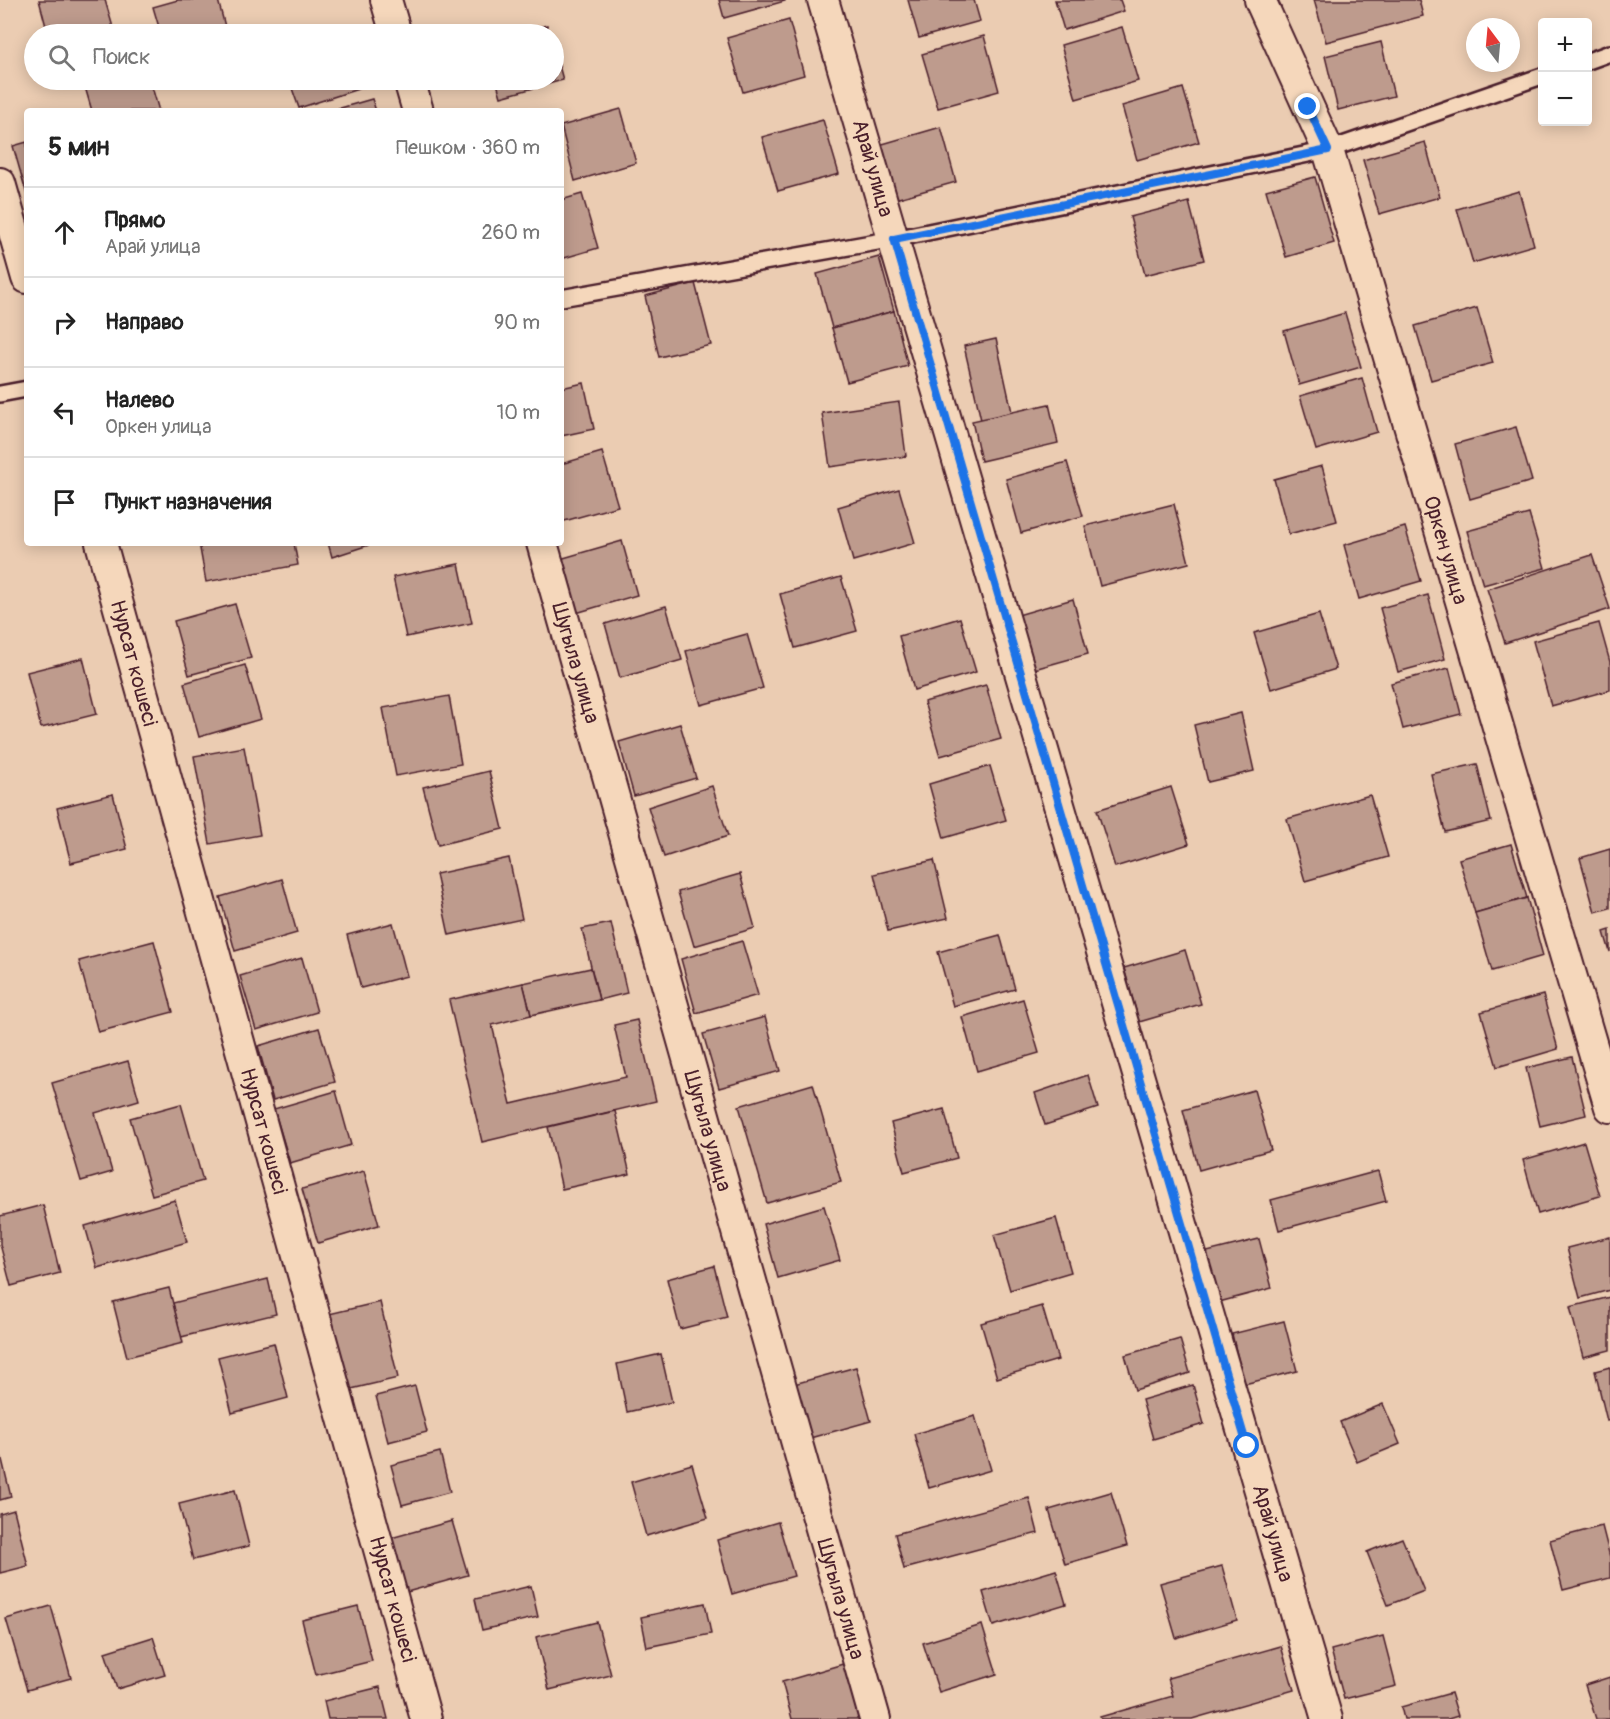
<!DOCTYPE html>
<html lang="ru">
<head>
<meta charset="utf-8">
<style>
	:root { --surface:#fff; --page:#f2f2f2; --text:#222; --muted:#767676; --line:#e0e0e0 }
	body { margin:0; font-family:Pangolin,sans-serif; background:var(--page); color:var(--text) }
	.controls { position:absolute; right:18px; top:18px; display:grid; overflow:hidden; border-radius:6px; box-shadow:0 3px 15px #0003 }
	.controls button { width:54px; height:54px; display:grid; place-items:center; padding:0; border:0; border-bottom:2px solid var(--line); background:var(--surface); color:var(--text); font:30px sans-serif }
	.compass { position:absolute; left:1466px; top:18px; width:54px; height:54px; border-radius:50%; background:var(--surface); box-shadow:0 3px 15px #0003; rotate:344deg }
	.stop { position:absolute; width:18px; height:18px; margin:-14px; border:4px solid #1a73e8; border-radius:50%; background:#fff }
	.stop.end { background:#1a73e8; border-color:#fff; box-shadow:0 2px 6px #0008 }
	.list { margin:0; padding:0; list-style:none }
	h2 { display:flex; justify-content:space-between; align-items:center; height:78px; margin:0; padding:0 24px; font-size:26px }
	h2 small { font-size:20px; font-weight:400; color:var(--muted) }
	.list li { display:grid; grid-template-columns:39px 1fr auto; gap:18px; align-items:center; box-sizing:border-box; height:90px; padding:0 24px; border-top:2px solid var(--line) }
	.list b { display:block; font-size:22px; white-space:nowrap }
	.list p { margin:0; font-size:20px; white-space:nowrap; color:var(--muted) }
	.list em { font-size:20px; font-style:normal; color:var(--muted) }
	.icon { flex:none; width:33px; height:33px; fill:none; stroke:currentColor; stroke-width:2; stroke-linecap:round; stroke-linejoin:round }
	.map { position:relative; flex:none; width:1610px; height:1719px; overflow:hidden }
	.search { position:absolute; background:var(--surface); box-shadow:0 3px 15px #0003; left:24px; top:24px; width:540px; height:66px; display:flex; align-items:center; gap:15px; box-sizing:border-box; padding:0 21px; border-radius:33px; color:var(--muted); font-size:22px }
	.panel { position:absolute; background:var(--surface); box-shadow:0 3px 15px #0003; left:24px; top:108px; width:540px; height:438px; border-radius:6px }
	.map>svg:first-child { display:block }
	.building { fill:#be9b8d; stroke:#4a1f2b; stroke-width:1.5 }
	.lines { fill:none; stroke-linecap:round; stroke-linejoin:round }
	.lane-casing { stroke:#4a1f2b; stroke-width:20 }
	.street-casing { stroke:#4a1f2b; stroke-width:34 }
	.lane { stroke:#f5d7bb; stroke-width:15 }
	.street { stroke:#f5d7bb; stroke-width:30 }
	.route { stroke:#1a73e8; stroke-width:8 }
	.labels { text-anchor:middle; stroke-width:5; stroke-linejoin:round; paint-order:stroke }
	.street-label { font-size:21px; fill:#4a1f2b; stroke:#f5d7bb }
</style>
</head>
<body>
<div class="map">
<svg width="1610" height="1719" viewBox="0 0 1610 1719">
	<rect width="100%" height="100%" fill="#ebccb2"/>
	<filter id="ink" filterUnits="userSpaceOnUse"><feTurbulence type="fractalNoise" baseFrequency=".0167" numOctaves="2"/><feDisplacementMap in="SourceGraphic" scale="12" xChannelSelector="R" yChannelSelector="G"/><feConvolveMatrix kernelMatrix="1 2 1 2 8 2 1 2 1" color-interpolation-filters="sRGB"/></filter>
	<g filter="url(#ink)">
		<g class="building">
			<path d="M39 0H105L115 34H48Z"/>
			<path d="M178 0H218L227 34H161L153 7Z"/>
			<path d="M719 0H785V1L724 18Z"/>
			<path d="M908 0H974L980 21 919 38Z"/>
			<path d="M1055 0H1120L1124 11 1064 30Z"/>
			<path d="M1314 0H1419L1423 16 1326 42Z"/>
			<path d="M789 20 804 75 743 92 727 38Z"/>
			<path d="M547 25 550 34H514Z"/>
			<path d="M1122 27 1138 81 1076 99 1061 45Z"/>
			<path d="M984 36 999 91 938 108 922 54Z"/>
			<path d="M1381 42 1394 96 1338 110 1325 56Z"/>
			<path d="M554 47 563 80 501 97 496 80H554Z"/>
			<path d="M83 80H150L159 111H92Z"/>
			<path d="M289 80H386L299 108Z"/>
			<path d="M1183 88 1199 142 1137 160 1122 106Z"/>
			<path d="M372 99 376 111H330Z"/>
			<path d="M621 109 636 163 575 181 561 126Z"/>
			<path d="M823 120 839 174 778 191 762 137Z"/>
			<path d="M941 127 956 182 895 199 879 145Z"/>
			<path d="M27 142V195L13 146Z"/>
			<path d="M1425 142 1440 197 1379 214 1363 160Z"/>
			<path d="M1315 177 1334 243 1286 257 1266 190Z"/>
			<path d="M1519 191 1534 245 1473 263 1457 209Z"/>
			<path d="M582 194 598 248 561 259V200Z"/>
			<path d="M1189 202 1204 260 1145 275 1130 217Z"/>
			<path d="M879 257 894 311 832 328 817 274Z"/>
			<path d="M695 283 711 345 659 357 645 296Z"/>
			<path d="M1477 308 1493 363 1431 380 1415 326Z"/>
			<path d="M894 311 908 366 847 382 832 328Z"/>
			<path d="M1345 313 1361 367 1299 385 1284 331Z"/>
			<path d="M996 339 1012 412 981 420 964 346Z"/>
			<path d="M1362 378 1377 432 1316 450 1300 396Z"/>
			<path d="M584 383 594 429 561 436V388Z"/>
			<path d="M899 402 906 456 830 467 822 413Z"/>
			<path d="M1049 404 1058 443 981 461 972 421Z"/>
			<path d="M1516 427 1532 481 1470 499 1455 444Z"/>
			<path d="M602 452 618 506 561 522V464Z"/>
			<path d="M1067 462 1083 516 1021 533 1006 479Z"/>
			<path d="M1322 466 1337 521 1289 534 1274 479Z"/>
			<path d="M899 489 915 543 853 561 838 507Z"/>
			<path d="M1174 504 1189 563 1100 586 1085 526Z"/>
			<path d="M1529 514 1545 568 1483 585 1467 531Z"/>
			<path d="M1405 527 1421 581 1359 599 1344 545Z"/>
			<path d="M622 541 637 595 576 613 560 559Z"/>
			<path d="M199 543H294L298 565 206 582Z"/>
			<path d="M328 543H375L332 557Z"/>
			<path d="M1592 555 1610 609 1505 643 1487 589Z"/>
			<path d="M459 564 472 623 406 637 393 577Z"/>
			<path d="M841 577 857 631 795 648 780 594Z"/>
			<path d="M1428 595 1445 659 1398 672 1380 608Z"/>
			<path d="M1073 599 1088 654 1027 671 1011 617Z"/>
			<path d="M235 604 251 658 189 675 174 621Z"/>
			<path d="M666 606 682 660 620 678 605 624Z"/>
			<path d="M1319 614 1336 669 1271 689 1254 633Z"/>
			<path d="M960 618 976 672 914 690 899 636Z"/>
			<path d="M1599 623 1610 662V690L1551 706 1533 641Z"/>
			<path d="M747 634 763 688 701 705 686 651Z"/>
			<path d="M83 658 97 714 41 728 27 672Z"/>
			<path d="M245 665 261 719 199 737 184 683Z"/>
			<path d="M1449 668 1461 714 1403 729 1391 683Z"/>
			<path d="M986 685 1001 739 940 756 924 702Z"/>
			<path d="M449 696 461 764 396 776 383 708Z"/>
			<path d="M1241 713 1254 771 1208 782 1194 725Z"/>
			<path d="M680 724 696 778 634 796 619 742Z"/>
			<path d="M244 747 260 835 210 844 194 756Z"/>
			<path d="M1477 764 1491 821 1445 832 1431 774Z"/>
			<path d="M990 766 1006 820 944 838 929 784Z"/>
			<path d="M489 771 503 829 438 845 423 787Z"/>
			<path d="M712 786 728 836 664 857 648 807Z"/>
			<path d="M1171 787 1189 844 1115 867 1097 810Z"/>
			<path d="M113 794 127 849 71 863 57 808Z"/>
			<path d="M1370 795 1388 857 1305 881 1287 819Z"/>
			<path d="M1511 844 1527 898 1475 913 1459 859Z"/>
			<path d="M1610 849V908L1595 912 1580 858Z"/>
			<path d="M509 858 522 919 449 935 436 874Z"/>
			<path d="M934 860 948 918 888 931 874 874Z"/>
			<path d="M740 874 755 928 694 946 678 892Z"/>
			<path d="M282 879 297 933 235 951 220 897Z"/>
			<path d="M1527 898 1543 956 1492 971 1475 913Z"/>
			<path d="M393 923 407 976 361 988 347 935Z"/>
			<path d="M611 923 627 993 599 1000 582 929Z"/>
			<path d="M1610 930V952L1604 932Z"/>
			<path d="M1000 935 1015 989 953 1006 938 952Z"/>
			<path d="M154 941 173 1012 98 1032 79 961Z"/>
			<path d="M742 941 758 995 696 1013 681 959Z"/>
			<path d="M1185 950 1201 1004 1139 1022 1124 968Z"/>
			<path d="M302 958 317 1012 256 1030 240 976Z"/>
			<path d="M591 968 599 1000 531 1015 523 983Z"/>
			<path d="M523 983 531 1015 492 1025 511 1104 626 1077 614 1025 637 1020 656 1101 482 1142 449 1000Z"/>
			<path d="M1543 995 1558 1049 1497 1067 1481 1012Z"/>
			<path d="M1023 999 1039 1053 977 1071 962 1017Z"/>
			<path d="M765 1017 780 1071 719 1088 703 1034Z"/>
			<path d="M319 1028 335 1082 273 1100 258 1046Z"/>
			<path d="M1572 1057 1586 1115 1540 1126 1526 1068Z"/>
			<path d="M128 1061 139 1100 95 1113 112 1172 81 1181 52 1083Z"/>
			<path d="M1088 1075 1098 1108 1045 1125 1035 1093Z"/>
			<path d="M813 1084 841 1182 767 1203 739 1106Z"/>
			<path d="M1254 1090 1271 1150 1199 1170 1183 1110Z"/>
			<path d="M336 1091 351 1145 290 1163 274 1109Z"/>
			<path d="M181 1104 203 1181 152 1195 130 1118Z"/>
			<path d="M944 1109 957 1158 904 1172 891 1123Z"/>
			<path d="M615 1111 630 1174 562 1189 548 1127Z"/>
			<path d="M1584 1142 1600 1196 1538 1214 1523 1160Z"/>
			<path d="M364 1171 379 1225 318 1243 302 1189Z"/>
			<path d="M1378 1171 1386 1201 1279 1230 1271 1200Z"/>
			<path d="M175 1200 187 1242 97 1268 85 1226Z"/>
			<path d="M43 1205 60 1273 11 1286 0 1244V1216Z"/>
			<path d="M824 1206 840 1260 778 1278 763 1224Z"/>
			<path d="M1056 1218 1071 1272 1010 1290 994 1235Z"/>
			<path d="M1610 1237V1290L1580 1298 1567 1248Z"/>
			<path d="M1259 1239 1272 1288 1219 1302 1207 1252Z"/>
			<path d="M714 1266 727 1317 680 1329 667 1279Z"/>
			<path d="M268 1279 276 1314 181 1337 173 1303Z"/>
			<path d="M169 1288 183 1343 127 1357 113 1302Z"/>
			<path d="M1610 1297V1350L1583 1357 1570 1307Z"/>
			<path d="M380 1302 398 1378 347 1390 329 1314Z"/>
			<path d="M1042 1306 1058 1360 997 1378 981 1323Z"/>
			<path d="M1284 1321 1297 1371 1244 1384 1232 1334Z"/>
			<path d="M1180 1339 1190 1373 1135 1390 1125 1355Z"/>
			<path d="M274 1343 288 1398 232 1413 218 1357Z"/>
			<path d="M661 1354 672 1402 627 1412 617 1364Z"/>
			<path d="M856 1367 871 1421 810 1438 794 1384Z"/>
			<path d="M1610 1367V1420L1607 1421 1595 1371Z"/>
			<path d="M1193 1385 1204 1424 1153 1439 1142 1400Z"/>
			<path d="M415 1386 427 1432 388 1442 376 1396Z"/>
			<path d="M1383 1404 1400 1444 1357 1462 1340 1422Z"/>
			<path d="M975 1416 991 1470 929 1488 914 1434Z"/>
			<path d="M0 1451 11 1497 0 1500Z"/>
			<path d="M440 1452 450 1492 402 1505 391 1465Z"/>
			<path d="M692 1464 708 1518 646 1536 631 1482Z"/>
			<path d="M235 1490 249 1546 193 1560 179 1504Z"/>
			<path d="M1111 1492 1127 1546 1065 1564 1049 1510Z"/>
			<path d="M1029 1498 1038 1533 904 1569 895 1534Z"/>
			<path d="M14 1510 28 1566 0 1573V1514Z"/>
			<path d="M452 1521 468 1575 407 1592 391 1538Z"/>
			<path d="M778 1522 794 1576 732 1594 717 1540Z"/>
			<path d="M1602 1526 1610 1557V1578L1563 1590 1550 1540Z"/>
			<path d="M1402 1538 1424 1591 1388 1605 1367 1552Z"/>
			<path d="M1222 1566 1237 1620 1176 1638 1160 1583Z"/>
			<path d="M1056 1570 1066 1604 993 1626 983 1592Z"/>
			<path d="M531 1586 538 1617 482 1630 475 1599Z"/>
			<path d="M705 1603 711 1634 647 1647 641 1617Z"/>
			<path d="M51 1606 71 1678 27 1690 6 1619Z"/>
			<path d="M358 1606 372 1661 316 1675 302 1620Z"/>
			<path d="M597 1622 611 1675 549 1690 536 1637Z"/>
			<path d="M982 1625 997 1674 939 1692 923 1643Z"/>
			<path d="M1383 1636 1396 1686 1344 1699 1331 1650Z"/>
			<path d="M153 1637 165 1675 117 1689 105 1652Z"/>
			<path d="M1281 1646 1294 1690 1192 1719H1101L1100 1717 1173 1696 1168 1678Z"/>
			<path d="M843 1664 859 1719H792L782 1682Z"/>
			<path d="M1610 1677V1719H1596L1585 1685Z"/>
			<path d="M380 1687 388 1719H328L324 1701Z"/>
			<path d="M1451 1693 1458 1716 1448 1719H1404L1401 1707Z"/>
		</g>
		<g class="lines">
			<g class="lane-casing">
				<g id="lane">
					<path d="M1588 61 1610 53"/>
					<path d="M561 298 894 239 1328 150 1542 76"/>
					<path d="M0 394 27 389"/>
				</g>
			</g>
			<g class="street-casing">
				<g id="street">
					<path d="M386 0 396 34"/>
					<path d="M823 0 1327 1719"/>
					<path d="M1260 0 1328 150 1610 1107"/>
					<path d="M409 80 418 111"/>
					<path d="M0 183 27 278"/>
					<path d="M101 543 426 1719"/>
					<path d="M542 543 875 1719"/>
				</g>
			</g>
			<use href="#lane" class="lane"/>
			<use href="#street" class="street"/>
		</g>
	</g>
	<g class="lines" filter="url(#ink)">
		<path class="route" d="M1247 1446 894 239 1328 150 1308 107"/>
	</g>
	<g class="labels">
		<g class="street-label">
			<text transform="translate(873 168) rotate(74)" y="7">Арай улица</text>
			<text transform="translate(1446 550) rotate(74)" y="7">Оркен улица</text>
			<text transform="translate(134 663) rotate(75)" y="7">Нурсат кошесi</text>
			<text transform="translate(576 663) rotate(74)" y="7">Шугыла улица</text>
			<text transform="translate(264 1131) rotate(75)" y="7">Нурсат кошесi</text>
			<text transform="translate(708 1131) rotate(74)" y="7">Шугыла улица</text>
			<text transform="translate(1273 1533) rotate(74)" y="7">Арай улица</text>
			<text transform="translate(393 1599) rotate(75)" y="7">Нурсат кошесi</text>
			<text transform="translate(841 1599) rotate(74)" y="7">Шугыла улица</text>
		</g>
	</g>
</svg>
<div class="controls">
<button>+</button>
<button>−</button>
</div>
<svg class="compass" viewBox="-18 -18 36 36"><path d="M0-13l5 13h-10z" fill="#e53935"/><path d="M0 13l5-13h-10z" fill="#767676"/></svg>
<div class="stop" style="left:1247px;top:1446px"></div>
<div class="stop end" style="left:1308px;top:107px"></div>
<div class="search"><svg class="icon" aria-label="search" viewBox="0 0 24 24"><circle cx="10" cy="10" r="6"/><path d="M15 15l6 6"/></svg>Поиск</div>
<section class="panel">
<h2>5 мин<small>Пешком · 360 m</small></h2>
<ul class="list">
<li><svg class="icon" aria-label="ahead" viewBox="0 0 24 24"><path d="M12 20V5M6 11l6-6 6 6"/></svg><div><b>Прямо</b><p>Арай улица</p></div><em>260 m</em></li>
<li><svg class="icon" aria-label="right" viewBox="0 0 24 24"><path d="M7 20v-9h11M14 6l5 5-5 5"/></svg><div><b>Направо</b></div><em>90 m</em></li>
<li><svg class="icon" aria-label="left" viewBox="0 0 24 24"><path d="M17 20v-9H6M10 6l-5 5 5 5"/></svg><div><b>Налево</b><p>Оркен улица</p></div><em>10 m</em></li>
<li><svg class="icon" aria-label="arrive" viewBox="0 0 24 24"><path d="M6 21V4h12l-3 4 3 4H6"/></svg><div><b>Пункт назначения</b></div></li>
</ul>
</section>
</div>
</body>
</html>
